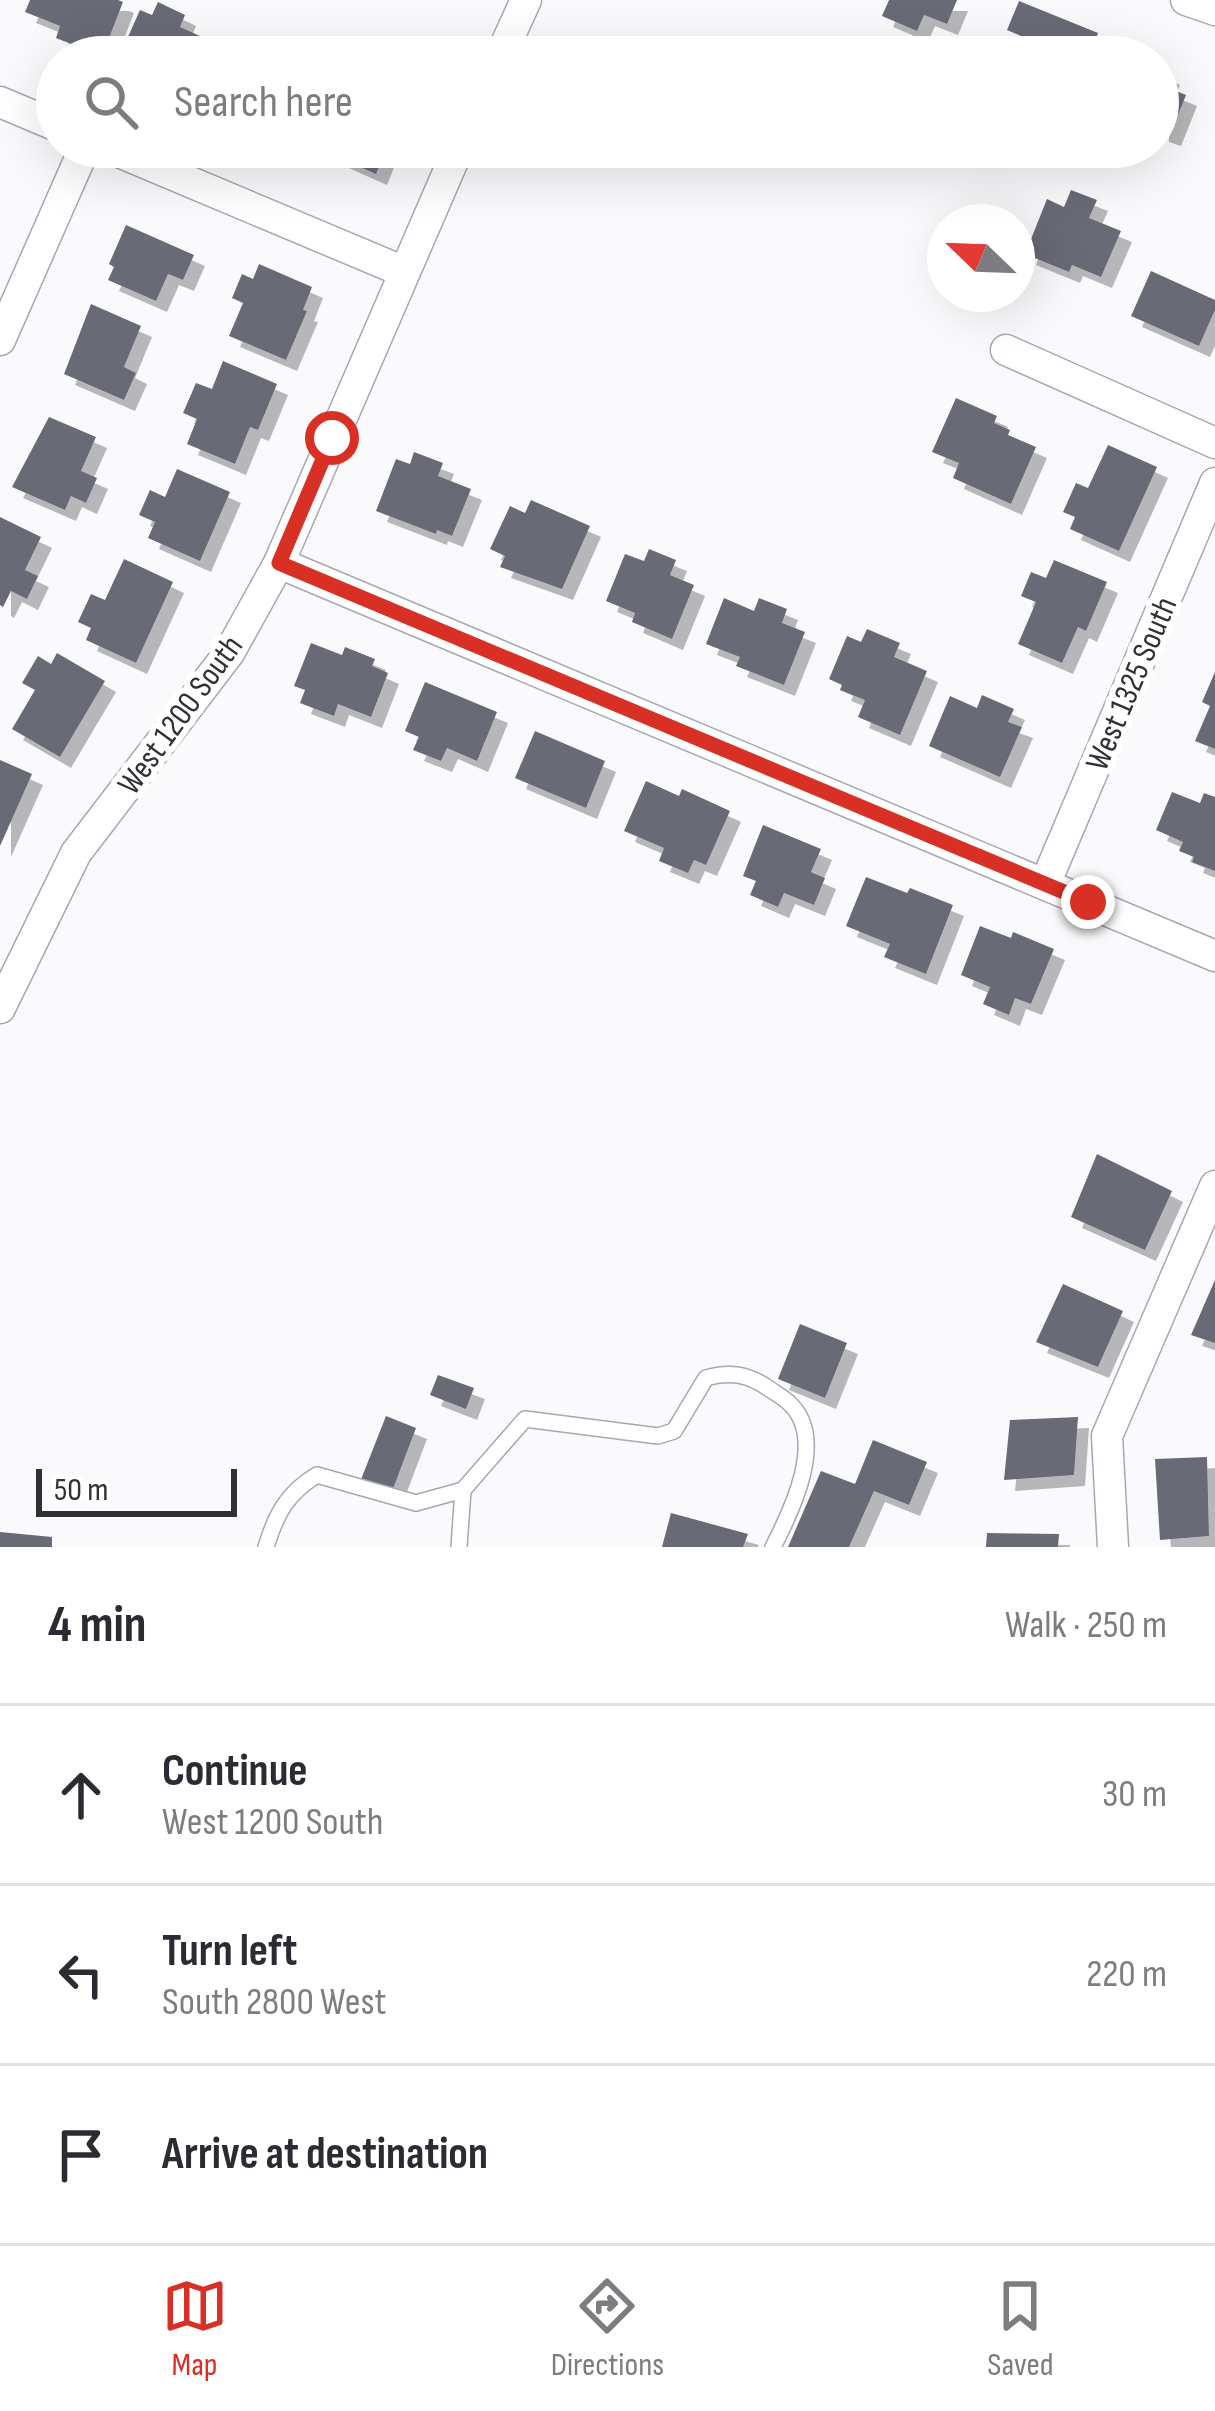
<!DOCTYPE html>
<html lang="en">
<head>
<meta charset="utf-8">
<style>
	:root { --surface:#fff; --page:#f7f7f7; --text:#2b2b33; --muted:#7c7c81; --line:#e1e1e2; --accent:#d93025 }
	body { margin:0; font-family:"Sofia Sans Condensed",sans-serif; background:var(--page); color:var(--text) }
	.compass { position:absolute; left:927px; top:204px; width:108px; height:108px; border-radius:50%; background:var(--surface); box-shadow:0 12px 48px #0002; rotate:293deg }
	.scale { position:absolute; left:36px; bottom:30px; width:201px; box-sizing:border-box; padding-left:12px; border:6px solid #303137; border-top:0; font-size:33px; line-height:42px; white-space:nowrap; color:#303137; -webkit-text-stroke:9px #fff; paint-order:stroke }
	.stop { position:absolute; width:36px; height:36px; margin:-27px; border:9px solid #d93025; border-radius:50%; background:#fff }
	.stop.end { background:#d93025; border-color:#fff; box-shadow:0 3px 12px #0008 }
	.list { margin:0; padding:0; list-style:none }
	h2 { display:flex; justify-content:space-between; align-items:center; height:156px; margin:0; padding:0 48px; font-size:51px }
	h2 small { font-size:39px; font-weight:400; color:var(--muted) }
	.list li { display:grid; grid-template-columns:78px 1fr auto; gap:36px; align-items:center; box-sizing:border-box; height:180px; padding:0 48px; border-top:3px solid var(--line) }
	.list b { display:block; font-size:45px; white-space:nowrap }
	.list p { margin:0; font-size:39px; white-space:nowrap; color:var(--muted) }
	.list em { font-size:39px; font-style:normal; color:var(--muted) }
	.icon { flex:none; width:66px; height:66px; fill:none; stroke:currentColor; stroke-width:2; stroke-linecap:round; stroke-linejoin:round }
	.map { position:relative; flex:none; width:1215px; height:1547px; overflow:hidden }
	.search { position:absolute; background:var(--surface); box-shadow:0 12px 48px #0002; left:36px; right:36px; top:36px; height:132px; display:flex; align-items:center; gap:30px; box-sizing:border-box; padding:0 42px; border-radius:66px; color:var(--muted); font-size:45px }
	.sheet { height:696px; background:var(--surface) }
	nav { display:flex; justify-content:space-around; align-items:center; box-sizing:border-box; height:168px; border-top:3px solid var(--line); background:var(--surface); font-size:33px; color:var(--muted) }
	nav a { display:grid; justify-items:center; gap:6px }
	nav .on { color:var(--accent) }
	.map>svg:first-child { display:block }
	.building { fill:#686a76; filter:url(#shadow) }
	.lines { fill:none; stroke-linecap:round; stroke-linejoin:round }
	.lane-casing { stroke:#a5a8b4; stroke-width:18 }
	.street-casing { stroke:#a5a8b4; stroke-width:33 }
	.lane { stroke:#fff; stroke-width:15 }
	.street { stroke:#fff; stroke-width:30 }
	.route { stroke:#d93025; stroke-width:15 }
	.labels { text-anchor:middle; stroke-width:12; stroke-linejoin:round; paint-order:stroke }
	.street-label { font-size:33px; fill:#303137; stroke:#fff }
</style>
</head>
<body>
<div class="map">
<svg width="1215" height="1547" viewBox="0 0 1215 1547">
	<defs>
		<filter id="shadow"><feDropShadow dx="11" dy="11" stdDeviation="0" flood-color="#0004"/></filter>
	</defs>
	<rect width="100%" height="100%" fill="#fafafd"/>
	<g class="building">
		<path d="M30 0H118L123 2 102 56 56 38 60 26 25 12Z"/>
		<path d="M889 0H957L947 24 924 15 917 31 882 16Z"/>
		<path d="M1019 1 1098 33 1089 57H1023L1014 53 1021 36 1007 30Z"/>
		<path d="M158 2 185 15 180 27 220 45 214 57H119L140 10 152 15Z"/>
		<path d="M1158 69 1169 74 1164 86 1186 95 1170 135 1158 131Z"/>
		<path d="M315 147H387L376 174Z"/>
		<path d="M1071 190 1097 200 1089 218 1121 231 1101 277 1072 265 1069 272 1025 254 1047 199 1064 207Z"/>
		<path d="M126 225 194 255 183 280 168 274 156 301 108 280 114 267 109 264Z"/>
		<path d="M259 264 312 287 303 310 307 311 286 360 229 336 243 303 232 298 242 274 253 279Z"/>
		<path d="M1151 271 1215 300V310L1199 346 1131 316Z"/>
		<path d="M91 304 141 326 124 367 136 373 124 400 64 374Z"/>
		<path d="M223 361 277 384 258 430 250 427 235 464 187 444 197 419 183 413 196 383 212 389Z"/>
		<path d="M956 398 997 416 994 423 1010 430 1008 435 1036 447 1011 504 953 478 959 463 932 452Z"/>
		<path d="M49 417 96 437 81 471 97 478 86 503 71 496 65 510 12 487Z"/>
		<path d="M1108 445 1157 467 1119 551 1070 529 1075 517 1063 512 1076 483 1088 488Z"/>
		<path d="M414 452 443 463 438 476 471 489 452 536 437 530 436 534 376 511 396 459 410 464Z"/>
		<path d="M177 469 230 492 200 561 148 538 155 522 139 515 150 490 165 497Z"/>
		<path d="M531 500 590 526 562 589 500 567 505 556 490 549 510 506 525 513Z"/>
		<path d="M0 517 41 537 25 570 38 576 27 599 11 591 3 607 0 605Z"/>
		<path d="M649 549 676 560 670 575 694 585 672 639 632 622 635 613 606 601 625 554 644 561Z"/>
		<path d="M124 559 173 582 136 663 86 640 91 628 78 622 91 594 105 600Z"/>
		<path d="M1054 560 1107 582 1086 631 1078 627 1062 663 1018 644 1036 602 1021 596 1031 572 1046 578Z"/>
		<path d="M724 598 754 611 759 598 787 609 782 623 805 632 784 685 736 666 740 657 706 644Z"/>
		<path d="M867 629 900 643 894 657 927 671 900 735 858 717 865 700 840 690 842 685 829 679 847 636 861 642Z"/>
		<path d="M311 643 342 655 345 647 375 659 372 666 388 673 371 717 338 704 334 716 300 703 305 690 294 686Z"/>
		<path d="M57 653 105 681 60 757 12 729 35 690 22 683 38 656 51 664Z"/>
		<path d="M1215 672V749L1195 741 1210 706 1202 702Z"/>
		<path d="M425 682 497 712 477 761 447 748 441 761 413 750 419 737 405 731Z"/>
		<path d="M982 695 1014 709 1008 722 1022 727 1000 777 929 746 950 696 977 708Z"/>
		<path d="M535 731 605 761 586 808 515 778Z"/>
		<path d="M0 760 32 774 0 846Z"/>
		<path d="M646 781 679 796 682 789 730 811 706 865 694 860 688 873 659 861 664 848 624 831Z"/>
		<path d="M1172 792 1200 803 1204 793 1215 797V871L1192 862 1194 857 1179 851 1183 842 1156 830Z"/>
		<path d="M763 825 821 849 811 872 825 878 814 905 784 893 778 907 750 895 756 881 743 876Z"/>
		<path d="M866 877 907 893 910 888 953 905 926 974 884 957 890 944 846 926Z"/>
		<path d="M980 926 1011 938 1013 932 1054 949 1031 1004 1015 998 1009 1015 983 1004 990 987 961 975Z"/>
		<path d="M1097 1154 1172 1191 1145 1250 1071 1217Z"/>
		<path d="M1215 1280V1343L1191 1335Z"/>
		<path d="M1063 1284 1123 1311 1098 1367 1036 1342Z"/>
		<path d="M800 1324 847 1343 825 1398 778 1379Z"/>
		<path d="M438 1375 474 1388 466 1409 430 1395Z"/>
		<path d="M386 1416 416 1428 391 1494 360 1482Z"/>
		<path d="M1078 1417 1074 1475 1004 1480 1010 1420Z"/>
		<path d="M873 1440 927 1462 909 1505 874 1491 849 1547H788L821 1471 855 1484Z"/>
		<path d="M1207 1457 1209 1536 1160 1540 1155 1459Z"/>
		<path d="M671 1513 748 1534 743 1547H662Z"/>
		<path d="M0 1532 52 1537V1547H0Z"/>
		<path d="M987 1533 1059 1534 1058 1547H986Z"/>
	</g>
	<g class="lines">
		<g class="lane-casing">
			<g id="lane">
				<path d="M266 1547C276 1514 287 1493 317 1475L416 1503 463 1490 525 1419 658 1436 674 1431 706 1378C729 1371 748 1374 768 1388 775 1393 785 1398 791 1405 826 1440 792 1510 773 1547"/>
				<path d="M459 1547 463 1490"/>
			</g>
		</g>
		<g class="street-casing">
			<g id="street">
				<path d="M1186 0 1215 10"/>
				<path d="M500 57 526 0"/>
				<path d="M0 102 57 126"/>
				<path d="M107 147 402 271"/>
				<path d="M0 340 85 147"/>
				<path d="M1006 350 1215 443"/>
				<path d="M279 563 1215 956"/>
				<path d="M1045 884 1215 483"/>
				<path d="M0 1008 76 853 229 653 279 563 459 147"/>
				<path d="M1113 1547 1107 1436 1215 1186"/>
			</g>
		</g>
		<use href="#lane" class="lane"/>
		<use href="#street" class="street"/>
	</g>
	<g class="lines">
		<path class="route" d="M332 438 279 563 1088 902"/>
	</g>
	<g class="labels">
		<g class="street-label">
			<text transform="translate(1130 683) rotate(-67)" y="12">West 1325 South</text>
			<text transform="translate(179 714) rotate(-54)" y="12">West 1200 South</text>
		</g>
	</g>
</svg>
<svg class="compass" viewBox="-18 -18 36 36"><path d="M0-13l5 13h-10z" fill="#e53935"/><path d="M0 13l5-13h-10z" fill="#7c7c81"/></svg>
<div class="scale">50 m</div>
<div class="stop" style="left:332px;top:438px"></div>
<div class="stop end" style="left:1088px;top:902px"></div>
<div class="search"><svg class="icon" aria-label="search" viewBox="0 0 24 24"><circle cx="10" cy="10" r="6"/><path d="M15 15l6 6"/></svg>Search here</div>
</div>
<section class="sheet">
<h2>4 min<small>Walk · 250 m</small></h2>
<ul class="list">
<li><svg class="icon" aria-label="ahead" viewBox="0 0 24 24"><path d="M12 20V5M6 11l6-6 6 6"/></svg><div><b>Continue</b><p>West 1200 South</p></div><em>30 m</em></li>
<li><svg class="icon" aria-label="left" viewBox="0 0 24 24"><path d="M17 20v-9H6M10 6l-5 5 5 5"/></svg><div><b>Turn left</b><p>South 2800 West</p></div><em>220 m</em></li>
<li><svg class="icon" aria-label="arrive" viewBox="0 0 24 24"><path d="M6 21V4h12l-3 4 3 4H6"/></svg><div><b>Arrive at destination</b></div></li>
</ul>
</section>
<nav>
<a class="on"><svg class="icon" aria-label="map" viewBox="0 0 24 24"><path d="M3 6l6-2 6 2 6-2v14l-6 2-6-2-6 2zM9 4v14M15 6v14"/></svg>Map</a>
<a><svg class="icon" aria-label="directions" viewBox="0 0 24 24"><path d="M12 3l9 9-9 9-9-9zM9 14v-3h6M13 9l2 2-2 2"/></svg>Directions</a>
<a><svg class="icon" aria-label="saved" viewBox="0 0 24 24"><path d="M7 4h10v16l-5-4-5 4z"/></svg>Saved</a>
</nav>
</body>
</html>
